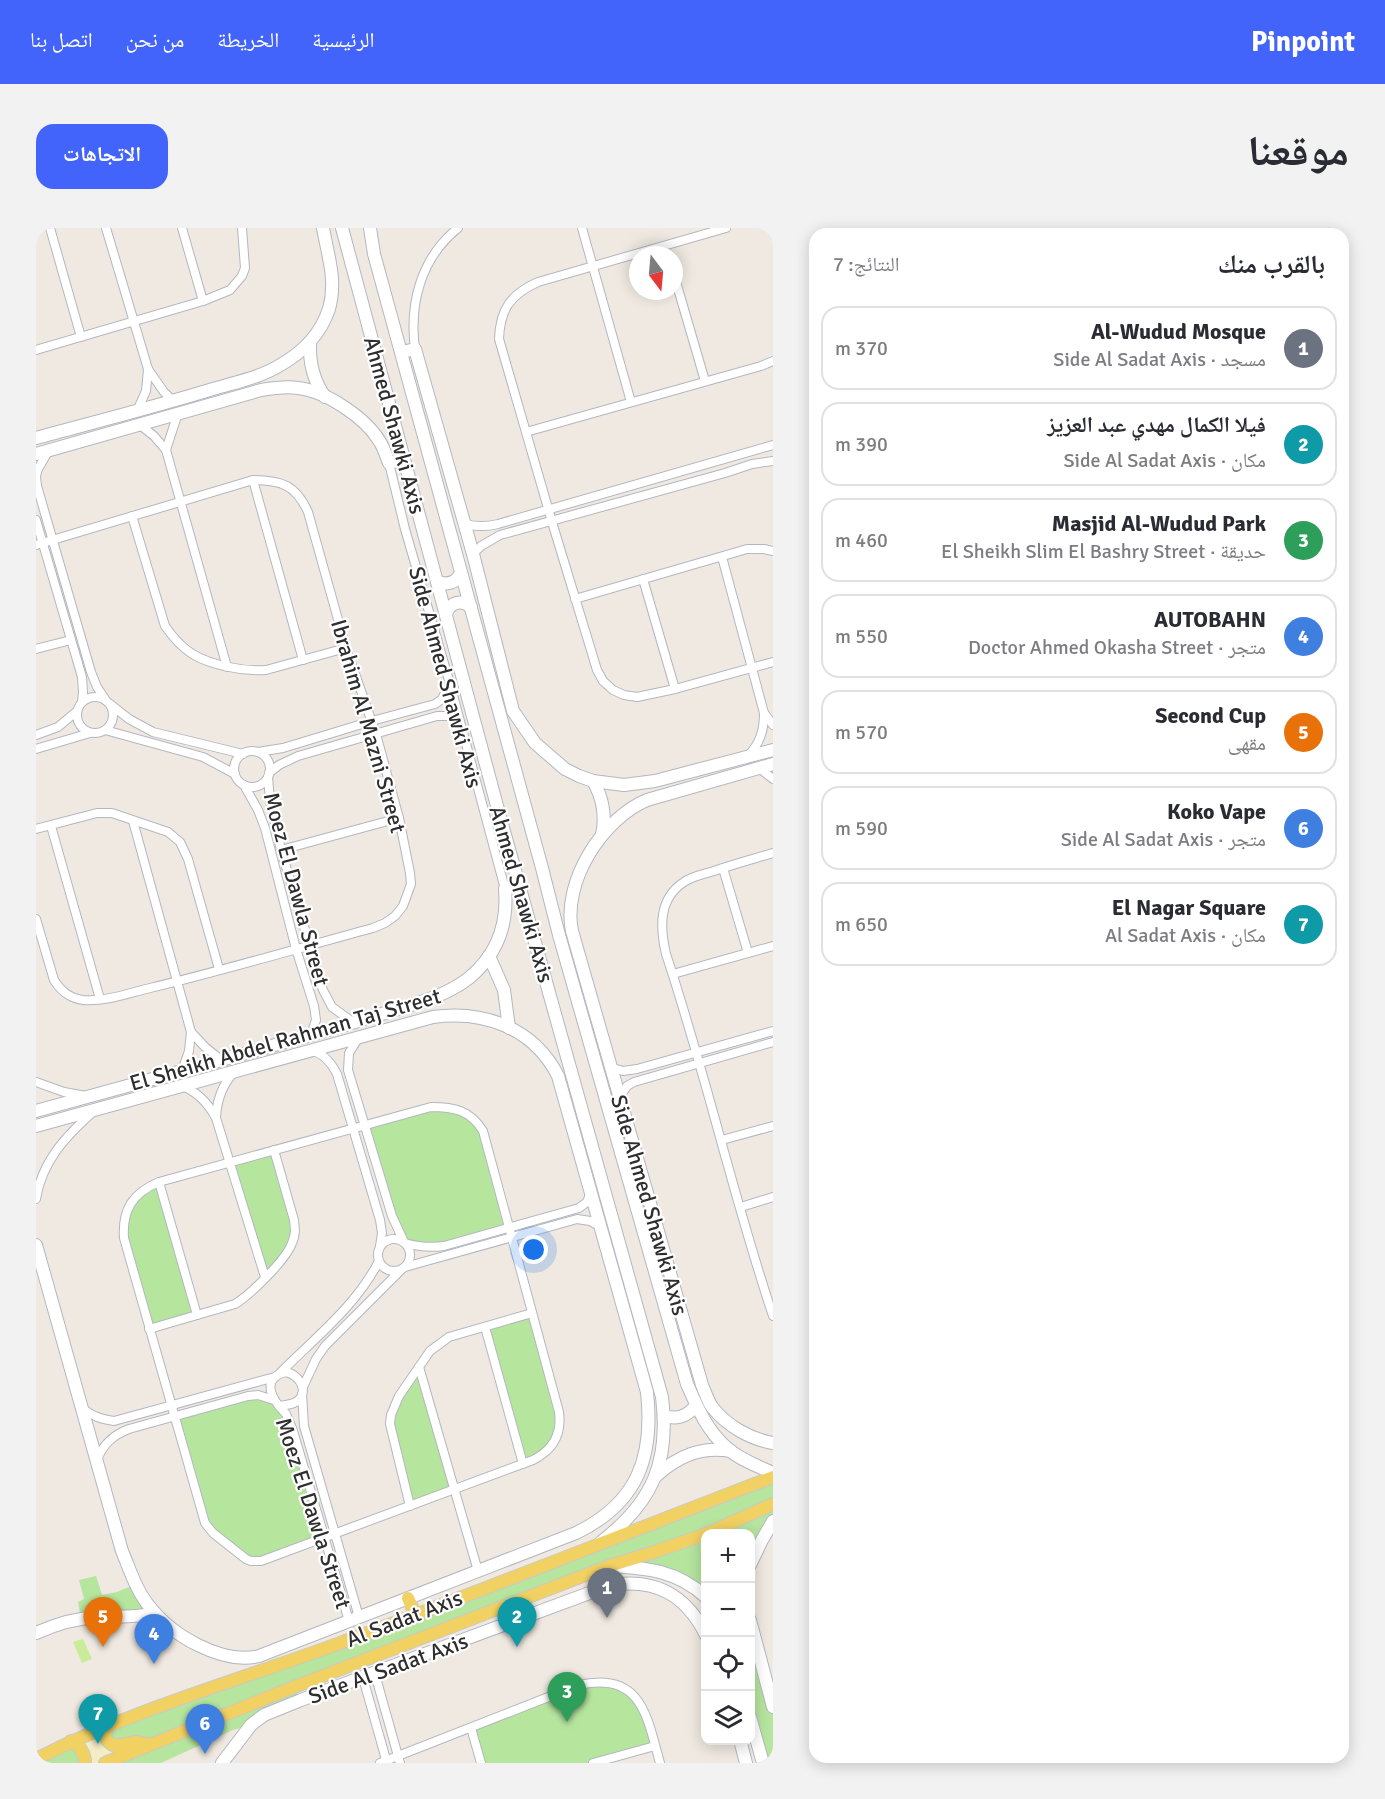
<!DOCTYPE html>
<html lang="ar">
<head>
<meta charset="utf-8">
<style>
	:root { --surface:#fff; --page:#f2f2f3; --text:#2b2b33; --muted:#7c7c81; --line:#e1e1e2; --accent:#4264fb }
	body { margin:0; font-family:Signika,"Noto Naskh Arabic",sans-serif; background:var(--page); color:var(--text); direction:rtl }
	.controls { position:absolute; right:18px; bottom:18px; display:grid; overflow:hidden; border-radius:12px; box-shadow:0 3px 15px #0003 }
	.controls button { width:54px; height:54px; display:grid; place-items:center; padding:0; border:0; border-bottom:2px solid var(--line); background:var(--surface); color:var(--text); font:30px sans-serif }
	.compass { position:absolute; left:593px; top:18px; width:54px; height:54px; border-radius:50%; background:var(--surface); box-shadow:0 3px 15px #0003; rotate:164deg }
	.you { position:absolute; left:498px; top:1022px; width:21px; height:21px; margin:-15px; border:4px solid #fff; border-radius:50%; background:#1a73e8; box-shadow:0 0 0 9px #1a73e833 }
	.badge { display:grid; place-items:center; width:39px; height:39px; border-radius:50%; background:var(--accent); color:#fff; font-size:20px; font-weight:700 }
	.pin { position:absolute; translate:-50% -50px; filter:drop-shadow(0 2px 3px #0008) }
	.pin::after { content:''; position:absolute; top:32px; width:21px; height:18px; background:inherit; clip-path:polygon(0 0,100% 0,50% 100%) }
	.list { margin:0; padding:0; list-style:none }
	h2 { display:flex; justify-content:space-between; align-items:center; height:78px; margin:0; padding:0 24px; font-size:26px }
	h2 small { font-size:20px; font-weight:400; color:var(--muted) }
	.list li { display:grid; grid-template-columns:39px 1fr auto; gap:18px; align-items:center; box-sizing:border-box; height:84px; margin:0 12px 12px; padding:0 12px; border:2px solid var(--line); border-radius:18px }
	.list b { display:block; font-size:22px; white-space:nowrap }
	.list p { margin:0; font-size:20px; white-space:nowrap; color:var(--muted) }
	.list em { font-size:20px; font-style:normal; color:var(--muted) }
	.icon { flex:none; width:33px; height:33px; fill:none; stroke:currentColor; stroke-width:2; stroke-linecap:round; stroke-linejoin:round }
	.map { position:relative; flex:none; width:737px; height:1535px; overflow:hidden; direction:ltr; border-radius:18px }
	header { display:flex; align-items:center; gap:36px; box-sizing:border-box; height:84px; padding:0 30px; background:var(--accent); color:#fff }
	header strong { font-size:28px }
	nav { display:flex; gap:33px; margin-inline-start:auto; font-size:21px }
	.intro { display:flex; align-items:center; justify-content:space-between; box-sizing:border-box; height:144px; padding:0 36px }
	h1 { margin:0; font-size:42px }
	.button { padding:15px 27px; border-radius:18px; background:var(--accent); color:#fff; font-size:21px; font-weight:700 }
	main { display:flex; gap:36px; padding:0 36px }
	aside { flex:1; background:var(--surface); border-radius:18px; box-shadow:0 3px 15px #0003 }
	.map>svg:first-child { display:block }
	.green { fill:#b6e59e }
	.sand { fill:#f3ecc5 }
	.pitch { fill:#c9ec9a }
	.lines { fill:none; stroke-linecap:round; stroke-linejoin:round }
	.street-casing { stroke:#b4b7c1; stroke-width:10 }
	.secondary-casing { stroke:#b4b7c1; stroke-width:14 }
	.primary-casing { stroke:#c9c9c9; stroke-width:14 }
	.street { stroke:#fff; stroke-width:8 }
	.secondary { stroke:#fff; stroke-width:12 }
	.primary { stroke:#f2d163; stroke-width:12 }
	.labels { text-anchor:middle; stroke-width:4.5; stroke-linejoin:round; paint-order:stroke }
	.street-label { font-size:22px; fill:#2e2e2e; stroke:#fff }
</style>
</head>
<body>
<header>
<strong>Pinpoint</strong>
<nav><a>الرئيسية</a><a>الخريطة</a><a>من نحن</a><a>اتصل بنا</a></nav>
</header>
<div class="intro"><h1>موقعنا</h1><a class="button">الاتجاهات</a></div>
<main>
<aside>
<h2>بالقرب منك<small>النتائج: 7</small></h2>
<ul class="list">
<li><span class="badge" style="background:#6b7280">1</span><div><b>Al-Wudud Mosque</b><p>مسجد · Side Al Sadat Axis</p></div><em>370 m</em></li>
<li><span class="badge" style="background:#0f9aa8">2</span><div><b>فيلا الكمال مهدي عبد العزيز</b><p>مكان · Side Al Sadat Axis</p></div><em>390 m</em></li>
<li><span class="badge" style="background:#2e9e5b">3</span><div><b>Masjid Al-Wudud Park</b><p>حديقة · El Sheikh Slim El Bashry Street</p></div><em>460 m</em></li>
<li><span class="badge" style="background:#3f7fe0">4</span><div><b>AUTOBAHN</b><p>متجر · Doctor Ahmed Okasha Street</p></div><em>550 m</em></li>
<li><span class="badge" style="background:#e8710a">5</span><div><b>Second Cup</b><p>مقهى</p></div><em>570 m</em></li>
<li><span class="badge" style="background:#3f7fe0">6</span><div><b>Koko Vape</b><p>متجر · Side Al Sadat Axis</p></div><em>590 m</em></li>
<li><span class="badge" style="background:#0f9aa8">7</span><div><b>El Nagar Square</b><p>مكان · Al Sadat Axis</p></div><em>650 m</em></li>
</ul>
</aside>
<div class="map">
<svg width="737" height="1535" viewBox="0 0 737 1535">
	<rect width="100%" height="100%" fill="#efe9e1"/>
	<g class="green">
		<path d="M407 879 442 895 473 1000 408 1018 368 1014 328 897Z"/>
		<path d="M238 922 258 992V1013L229 1049 195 933Z"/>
		<path d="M123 954 161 1087 113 1101 92 1021 90 986 112 958Z"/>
		<path d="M496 1085 523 1184 519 1213 487 1236 449 1099Z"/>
		<path d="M383 1139 418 1262 374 1278 354 1196 363 1168Z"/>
		<path d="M212 1168 232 1169 250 1186 288 1310 220 1334 172 1301 138 1188Z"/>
		<path d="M737 1249V1293L715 1337 714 1306H670L669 1369 649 1353 573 1338 258 1460 265 1472 215 1497 197 1502 125 1535H70L79 1518 69 1503Z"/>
		<path d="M60 1348 66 1367 81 1364 100 1356 119 1385 45 1391 42 1374 48 1371 43 1352Z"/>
		<path d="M714 1392 737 1479V1535H727L715 1489Z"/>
		<path d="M568 1455 596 1466 619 1518 557 1535H445L435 1500 543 1457Z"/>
		<path d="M35 1513 49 1535H0Z"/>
	</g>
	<path class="sand" d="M72 1497 70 1510 94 1515 69 1535H49L42 1518Z"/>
	<path class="pitch" d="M47 1411 56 1431 46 1435 37 1414Z"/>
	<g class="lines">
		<g class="street-casing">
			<g id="street">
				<path d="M14 0 45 109"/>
				<path d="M70 0 112 141 128 164 137 173"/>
				<path d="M146 0 167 73"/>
				<path d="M546 0 595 174"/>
				<path d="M690 0 502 54C475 66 464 81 463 111L516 294 561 442 567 453 577 462 588 467 601 469 639 461 737 434"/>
				<path d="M638 47 669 153"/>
				<path d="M379 121C373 75 385 30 422 0"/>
				<path d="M0 122 167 73 194 62 206 48 209 40 206 0"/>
				<path d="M101 183 110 163 112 141"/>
				<path d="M103 196 118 208 130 222 191 439"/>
				<path d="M490 204 725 138 737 133"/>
				<path d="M130 222 142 185"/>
				<path d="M353 235 369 301 414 456 469 661"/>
				<path d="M0 248 2 241 13 222"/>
				<path d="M0 249 1 258 55 444 61 459 69 471"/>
				<path d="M217 252 267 432"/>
				<path d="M96 288 129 398C147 424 163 433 193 439 206 442 217 443 230 442L310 420"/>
				<path d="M0 292 46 449 47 464 46 474"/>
				<path d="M429 296C441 299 450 299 462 296L737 217"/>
				<path d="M0 317 217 252C245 252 260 257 272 284L310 420 340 506 363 590 374 645 375 656 367 678 359 688 349 695 337 700C263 720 189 742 114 760 93 765 69 774 47 772 33 770 25 763 18 752L0 691"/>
				<path d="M437 326 445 318 464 307 689 245 716 236 737 233"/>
				<path d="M686 329 728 485C728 503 724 515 712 528"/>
				<path d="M607 351 639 461"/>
				<path d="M539 371 711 321H728L737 323"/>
				<path d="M0 421 35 412"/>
				<circle cx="59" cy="487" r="18"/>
				<path d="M74 476 93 491 117 504 207 526"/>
				<path d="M728 485 737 497"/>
				<path d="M69 502 167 529 199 546"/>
				<path d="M0 507 22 499 41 483"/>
				<path d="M0 521 54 505"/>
				<circle cx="216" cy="541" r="18"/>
				<path d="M222 524 247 520 336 493 399 476 406 471 413 457"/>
				<path d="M721 540 727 543 737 551"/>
				<path d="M233 545 243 537 262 528 401 488H413L423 491"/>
				<path d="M232 549 234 573 245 622 287 762 296 779 318 795"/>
				<path d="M208 557 222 582 229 600 260 721 278 778 280 792 275 807"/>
				<path d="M97 593 155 804 153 823 146 843"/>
				<path d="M15 598 64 771"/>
				<path d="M0 601 61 585H76L132 604 144 614 152 631 183 741"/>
				<path d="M245 622 363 590"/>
				<path d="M737 625C717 631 698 636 678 643 669 646 656 648 648 654 622 671 624 700 630 726 670 846 697 969 737 1088"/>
				<path d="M687 640 712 725"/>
				<path d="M637 746 737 718"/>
				<path d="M155 804 169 819 185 832"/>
				<path d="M323 809 313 825 312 842 356 988 368 1014"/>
				<path d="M274 822C287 825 295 834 301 846L344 992 346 1005 344 1018"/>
				<path d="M574 839 587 843 601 841 737 803"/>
				<path d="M0 854 28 864 50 868"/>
				<path d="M146 858C162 864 172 875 180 890L229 1049"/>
				<path d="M583 870 591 858 598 854 737 814"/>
				<path d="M395 879C418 879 434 882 447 903L523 1184C526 1206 517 1222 497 1232L225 1333H215L210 1331 177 1305 169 1295 88 1010C86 981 97 965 123 954Z"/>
				<path d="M180 889C181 872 186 857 198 844"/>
				<path d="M686 912 737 898"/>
				<path d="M123 954 161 1087"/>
				<path d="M0 971C6 933 30 908 58 883"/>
				<path d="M705 979 737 969"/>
				<circle cx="358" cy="1027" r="16"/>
				<path d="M369 1015C383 1019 394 1020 408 1018L543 980 551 974 555 964"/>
				<path d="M369 1039 541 991 554 993 565 999"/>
				<path d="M449 1099 487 1236"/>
				<path d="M113 1101 199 1076C214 1067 250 1032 256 1015 260 1007 259 1000 258 992L238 922"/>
				<path d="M383 1139 442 1343"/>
				<path d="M250 1144C265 1147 275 1167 258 1175 253 1177 248 1177 243 1178 232 1164 229 1149 250 1144Z"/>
				<path d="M244 1145C279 1110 320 1078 343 1033"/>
				<path d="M267 1159 280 1131 289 1118 365 1042"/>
				<path d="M266 1166 268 1198 323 1389"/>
				<path d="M243 1178 250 1186 257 1203 313 1393"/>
				<path d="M45 1179C56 1188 64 1191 78 1193L239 1149"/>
				<path d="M61 1232C67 1216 77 1207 93 1201L212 1168 222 1167 238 1172"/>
				<path d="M374 1278 354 1196 355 1187 363 1168 394 1123 413 1109 496 1085"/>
				<path d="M339 1446 364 1535"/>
				<path d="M327 1450 351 1535"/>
				<path d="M435 1500 445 1535"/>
				<path d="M344 1535 543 1457C606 1443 611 1489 624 1535"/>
				<path d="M557 1535 619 1518"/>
			</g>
		</g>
		<g class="secondary-casing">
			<g id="secondary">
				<path d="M306 0 464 589 626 1169C634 1234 617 1274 565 1314"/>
				<path d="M334 0 338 26 506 640 523 707 651 1156C661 1179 671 1203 691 1220 704 1232 722 1238 737 1245"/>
				<path d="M274 114C273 134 277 152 289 169"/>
				<path d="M366 124 379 121 437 326 477 483 499 515 529 541 543 548 557 553 588 557 619 553 737 522"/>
				<path d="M0 210C59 194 118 179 177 161 200 154 226 149 246 136 267 124 285 105 293 81 301 53 292 28 287 0"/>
				<path d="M0 226 225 162C237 160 250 158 262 160 290 163 330 190 344 214 348 220 350 228 353 235L368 231"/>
				<path d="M401 353C411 358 420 355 425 345"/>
				<path d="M410 386C414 374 425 371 435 379"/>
				<path d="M737 536 611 572C566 591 526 654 536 703L666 1157C669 1164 672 1173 676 1179 691 1198 714 1211 737 1215"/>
				<path d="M557 553C567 570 570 588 566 607"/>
				<path d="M453 728 468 762 473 800"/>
				<path d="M0 883C96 857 193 830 289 803 312 796 336 789 359 782 385 774 411 767 433 750 461 727 472 696 469 661L484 657"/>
				<path d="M0 898 397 789C448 782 498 800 522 848L611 1164C618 1229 602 1275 540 1305L223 1428C186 1437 135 1407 113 1378 100 1362 94 1342 86 1323L0 1017"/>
				<path d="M628 1188C642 1192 652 1188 660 1177"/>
				<path d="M620 1248C642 1228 665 1218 695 1223"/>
				<path d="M714 1337 726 1312 737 1293"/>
				<path d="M574 1338C611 1340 640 1342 670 1369"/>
				<path d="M714 1392 737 1479"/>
				<path d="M0 1405C20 1396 41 1390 63 1389 82 1388 100 1390 119 1385"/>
				<path d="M714 1489 727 1535"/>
				<path d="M704 1512 710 1535"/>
				<path d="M186 1535 215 1497 228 1487 265 1472 575 1357C620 1350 650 1367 670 1407"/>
			</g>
		</g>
		<g class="primary-casing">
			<g id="primary">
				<path d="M670 1306 737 1276"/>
				<path d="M372 1370 379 1386"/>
				<path d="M72 1497C67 1506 69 1514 79 1518L100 1514 111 1516"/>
				<path d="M35 1513C44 1518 49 1525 49 1535"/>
				<path d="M0 1531C94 1483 197 1454 296 1418 444 1364 590 1305 737 1249"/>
				<path d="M69 1535 258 1459 573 1338 618 1324 670 1306"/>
			</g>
		</g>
		<use href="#street" class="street"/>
		<use href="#secondary" class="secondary"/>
		<use href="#primary" class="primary"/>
	</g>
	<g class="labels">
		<g class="street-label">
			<text transform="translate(359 197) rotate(75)" y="8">Ahmed Shawki Axis</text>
			<text transform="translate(410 449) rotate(75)" y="8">Side Ahmed Shawki Axis</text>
			<text transform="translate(333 498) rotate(74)" y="8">Ibrahim Al Mazni Street</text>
			<text transform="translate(261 661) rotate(75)" y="8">Moez El Dawla Street</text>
			<text transform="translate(486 666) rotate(74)" y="8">Ahmed Shawki Axis</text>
			<text transform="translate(249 811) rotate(-16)" y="8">El Sheikh Abdel Rahman Taj Street</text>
			<text transform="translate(614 977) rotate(74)" y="8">Side Ahmed Shawki Axis</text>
			<text transform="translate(278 1285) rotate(72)" y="8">Moez El Dawla Street</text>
			<text transform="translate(368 1390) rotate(-21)" y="8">Al Sadat Axis</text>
			<text transform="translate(352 1440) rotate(-20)" y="8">Side Al Sadat Axis</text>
		</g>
	</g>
</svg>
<div class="controls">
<button>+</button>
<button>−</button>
<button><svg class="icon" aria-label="locate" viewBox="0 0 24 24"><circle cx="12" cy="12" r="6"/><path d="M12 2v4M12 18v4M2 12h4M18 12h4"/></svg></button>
<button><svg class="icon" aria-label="layers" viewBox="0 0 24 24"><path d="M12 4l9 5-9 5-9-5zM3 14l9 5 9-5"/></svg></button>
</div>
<svg class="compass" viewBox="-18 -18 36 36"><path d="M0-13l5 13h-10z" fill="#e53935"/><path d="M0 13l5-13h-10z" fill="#7c7c81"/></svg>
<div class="you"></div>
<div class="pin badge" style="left:571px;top:1390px;background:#6b7280">1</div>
<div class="pin badge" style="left:481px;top:1419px;background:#0f9aa8">2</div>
<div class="pin badge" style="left:531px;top:1494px;background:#2e9e5b">3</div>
<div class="pin badge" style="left:118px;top:1436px;background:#3f7fe0">4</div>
<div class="pin badge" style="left:67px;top:1419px;background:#e8710a">5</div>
<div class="pin badge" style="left:169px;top:1526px;background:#3f7fe0">6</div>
<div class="pin badge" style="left:62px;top:1516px;background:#0f9aa8">7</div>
</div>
</main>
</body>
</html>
